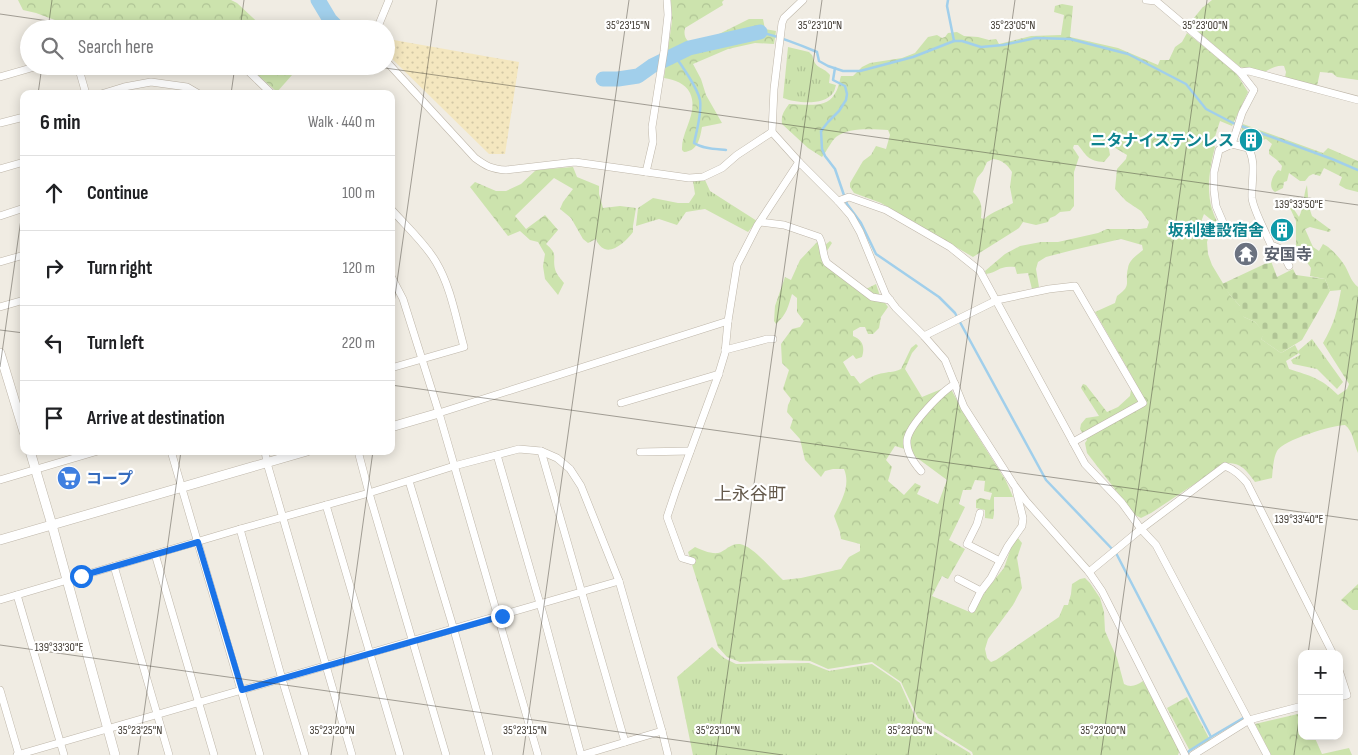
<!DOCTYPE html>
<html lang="en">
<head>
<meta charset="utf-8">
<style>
	:root { --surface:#fff; --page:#f6f6f6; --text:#202124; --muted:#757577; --line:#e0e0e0 }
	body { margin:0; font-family:"Sofia Sans Condensed","Noto Sans JP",sans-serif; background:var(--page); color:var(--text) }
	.controls { position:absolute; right:15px; bottom:15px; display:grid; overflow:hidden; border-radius:10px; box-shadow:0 2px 12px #0003 }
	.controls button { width:45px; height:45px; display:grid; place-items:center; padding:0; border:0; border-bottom:1px solid var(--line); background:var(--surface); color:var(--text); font:25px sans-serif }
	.stop { position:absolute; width:15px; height:15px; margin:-11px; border:4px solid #1a73e8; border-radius:50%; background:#fff }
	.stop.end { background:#1a73e8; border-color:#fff; box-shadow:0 1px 5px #0008 }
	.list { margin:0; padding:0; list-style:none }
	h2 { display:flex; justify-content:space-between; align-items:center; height:65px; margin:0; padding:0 20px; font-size:21px }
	h2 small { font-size:16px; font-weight:400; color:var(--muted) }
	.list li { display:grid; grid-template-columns:32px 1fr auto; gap:15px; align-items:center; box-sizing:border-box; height:75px; padding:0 20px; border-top:1px solid var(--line) }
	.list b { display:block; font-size:19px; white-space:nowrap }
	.list em { font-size:16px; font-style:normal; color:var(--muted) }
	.icon { flex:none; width:28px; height:28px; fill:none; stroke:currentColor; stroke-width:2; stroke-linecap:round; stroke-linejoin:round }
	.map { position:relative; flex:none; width:1358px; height:755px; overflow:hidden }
	.search { position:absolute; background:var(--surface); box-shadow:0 2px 12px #0003; left:20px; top:20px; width:375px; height:55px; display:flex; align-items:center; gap:12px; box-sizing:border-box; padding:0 18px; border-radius:28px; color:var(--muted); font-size:19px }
	.panel { position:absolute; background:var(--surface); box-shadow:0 2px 12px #0003; left:20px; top:90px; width:375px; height:365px; border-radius:10px }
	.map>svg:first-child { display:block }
	.grass { fill:url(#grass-tufts) }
	.forest { fill:url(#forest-crowns); fill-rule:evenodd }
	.sand { fill:url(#sand-dots) }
	.cemetery { fill:url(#cemetery-stones) }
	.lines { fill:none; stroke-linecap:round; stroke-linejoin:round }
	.stream { stroke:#a1cfeb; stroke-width:2.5 }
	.river { stroke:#a1cfeb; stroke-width:15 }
	.minor-casing { stroke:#beb6a9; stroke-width:8 }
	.tertiary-casing { stroke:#beb6a9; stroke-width:10 }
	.minor { stroke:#fff; stroke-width:7 }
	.tertiary { stroke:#fff; stroke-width:9 }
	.route { stroke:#1a73e8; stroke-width:6 }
	.ticks { fill:none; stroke:#413b33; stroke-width:1; stroke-opacity:0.45 }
	.labels { text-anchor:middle; stroke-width:4.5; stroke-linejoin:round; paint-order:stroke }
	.culture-label { font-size:16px; font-weight:bold; fill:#0d838f; stroke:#fff; text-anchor:end }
	.worship-label { font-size:16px; font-weight:bold; fill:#5b616d; stroke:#fff; text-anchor:start }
	.shop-label { font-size:16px; font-weight:bold; fill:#366cbe; stroke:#fff; text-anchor:start }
	.neighbourhood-label { font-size:18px; fill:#64594b; stroke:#fff }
	.ticks-label { font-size:12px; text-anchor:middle; fill:#413b33; stroke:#fff; stroke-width:4.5; stroke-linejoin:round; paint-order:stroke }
</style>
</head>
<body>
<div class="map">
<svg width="1358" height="755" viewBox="0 0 1358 755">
	<defs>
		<pattern id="grass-tufts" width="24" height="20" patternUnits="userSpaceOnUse" patternTransform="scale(1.25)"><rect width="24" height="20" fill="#cce3ad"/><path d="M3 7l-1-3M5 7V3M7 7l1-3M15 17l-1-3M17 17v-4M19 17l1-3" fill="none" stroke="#b0c495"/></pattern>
		<pattern id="forest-crowns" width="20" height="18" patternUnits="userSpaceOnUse" patternTransform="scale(1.25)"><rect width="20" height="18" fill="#cce3ad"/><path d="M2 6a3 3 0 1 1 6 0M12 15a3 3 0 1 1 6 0" fill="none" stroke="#b0c495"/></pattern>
		<pattern id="sand-dots" width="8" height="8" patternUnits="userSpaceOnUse" patternTransform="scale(1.25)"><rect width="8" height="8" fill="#f4e7bf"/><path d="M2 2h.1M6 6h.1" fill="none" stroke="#d2c7a5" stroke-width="1.8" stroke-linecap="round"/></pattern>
		<pattern id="cemetery-stones" width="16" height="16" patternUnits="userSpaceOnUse" patternTransform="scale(1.25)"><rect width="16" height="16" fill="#cce3ad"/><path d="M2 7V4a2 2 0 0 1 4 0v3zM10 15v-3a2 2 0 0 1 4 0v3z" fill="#b0c495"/></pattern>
	</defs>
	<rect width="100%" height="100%" fill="#f0ece3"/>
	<g class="grass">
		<path d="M788 47 809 52 812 55C816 71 822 65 830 75L829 83 836 85C835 88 835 90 833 93 824 106 796 103 783 98Z"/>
		<path d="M705 180 710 191 757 221 748 232 705 209 686 212 677 225 659 219 636 226 638 208 653 198 678 203H689L695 194 693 181Z"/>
		<path d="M1312 339 1343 382 1337 389 1317 369 1293 364 1291 360 1300 355 1298 351Z"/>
		<path d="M712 647 724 658 736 664 809 663 829 671 872 664 900 683 917 721 970 753 971 755H693L677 677Z"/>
	</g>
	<g class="forest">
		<path d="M18 0H231L237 3 265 29H79L36 13 23 10Z"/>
		<path d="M671 0H724L722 2 723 5 685 28C684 33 684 38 689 42L717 35 749 19H763L765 29 776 31 774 44 755 43 728 49 693 64 701 79 706 95 722 123 702 127C700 138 698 151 684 152L682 150C681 131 699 113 690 93 685 83 675 80 664 78L672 21Z"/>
		<path d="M1212 0H1358V80L1337 77 1332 73 1320 72 1317 86 1285 78 1286 72 1284 66C1276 65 1270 69 1263 73L1240 67 1189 24 1202 8Z"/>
		<path d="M1062 4 1073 6 1070 37 1118 48 1158 65 1160 60H1169L1175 47 1182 42 1187 33 1236 73 1248 92 1232 126 1220 121 1213 143 1215 147C1210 167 1206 189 1212 209 1214 216 1217 222 1220 227L1204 214 1201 222 1211 230 1207 242 1208 254 1212 265 1230 295 1240 306 1244 317 1255 322 1265 333 1261 339 1281 353 1295 345 1299 353 1286 361 1289 369C1311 376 1321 378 1338 395L1347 389 1349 384 1323 343C1334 324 1337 312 1341 290L1330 291 1325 279 1310 276 1311 268 1296 247V221L1290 208H1293L1299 217C1304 207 1303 196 1307 185L1309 207 1312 216 1331 230 1329 232 1310 227 1305 229 1313 247 1319 251 1323 244C1330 247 1339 257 1343 263 1349 271 1350 281 1358 287V453C1354 444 1353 431 1345 425 1333 425 1283 440 1277 451 1273 459 1273 469 1272 478L1255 482C1247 471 1241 462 1226 463L1151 513 1141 518 1135 515 1087 453 1085 443 1087 440 1080 429 1081 424 1086 418 1099 416 1081 388 1083 384 1086 385 1107 412 1118 407 1130 396 1133 378 1095 312 1115 303 1117 296C1133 285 1124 283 1128 268 1129 260 1137 255 1143 250L1142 245 1121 239 1073 250 1046 257 1038 262 1036 269 1039 287 1032 289 1028 273 1017 274 1015 267C999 265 999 272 986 274L985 271 1005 254 1020 246 1041 242H1058L1098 233 1107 229H1140L1147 228 1149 222 1141 211 1126 201 1115 189 1117 169 1126 159 1127 155 1112 146 1109 149 1110 155 1104 162C1088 161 1087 156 1078 145H1074L1073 148 1079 157 1074 172V206L1070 211 1060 212 1055 216 1050 218 1048 222 1036 225 1023 222 1019 228 973 257 881 203 854 193 850 187V183L863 161 871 155 876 146 886 149 890 135 888 130C873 129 848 127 836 137 830 143 827 151 822 157L808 148 782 124C781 115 784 111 789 104 803 104 826 109 834 95 838 90 839 83 841 76H853L862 67 870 63 902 58 915 53 928 37 937 35 942 38 945 37 948 33 957 32 964 36 978 37 989 40 996 39 999 44 1031 36 1061 35 1064 15 1054 12 1055 6ZM993 159C1002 160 1007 164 1012 172L1010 187 1013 203C1003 209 993 211 984 219L981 218C982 206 982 201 973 192L977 178 983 171 987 162Z"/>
		<path d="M248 66H300L277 92Z"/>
		<path d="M1243 124 1323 153 1328 148 1358 161V192L1346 189 1339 185 1342 177 1324 168 1320 176 1313 174 1309 176 1305 181H1300L1289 173 1287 181 1284 182 1283 188 1275 192C1267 187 1273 175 1278 170L1281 171 1282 166 1277 160 1269 154V150L1272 144 1266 139 1257 142 1240 136Z"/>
		<path d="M573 167 577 177 599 186V194L603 208 620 206 636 208 633 226V232C624 244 605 261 596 239L588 243 583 239 571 218 560 209 563 202 573 189 554 178 515 216 526 229 545 215 558 230 546 244C559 255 552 256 555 269 556 274 561 279 564 283L558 295 545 279 543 266 545 254 538 242 530 240 520 231 508 236 470 187 475 182 496 191H506L521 184 536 170Z"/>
		<path d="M818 241 825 245 830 241 832 243 825 254 826 259 866 289 876 284 880 296 888 307 881 317 879 328 873 334H868L865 327H860L853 331V336C863 340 865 347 862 357L856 359 853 355 843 362 851 376H854L860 384C867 379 875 374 884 373 892 371 892 373 901 369L911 348 916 344 918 346 912 353 905 369 922 397 944 388 952 391 970 424 1006 481 1013 497H994V514L993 519 985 518V510L976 508V500L980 498 990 500 992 493 984 491 985 481 975 480 971 490H963L959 504 965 507 949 540 965 549 948 579 942 576 932 596 972 613 987 589 1004 568 1012 545 1018 538 1022 543 1017 558 1022 588 1013 605 988 639 985 649 987 658 991 662 996 660 1059 617 1064 605H1068L1071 594 1072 584 1080 579 1085 578 1090 583 1100 598 1104 612 1105 631 1117 658 1124 684C1131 688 1137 685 1143 681L1180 749 1178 755H973L972 752 918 718 901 682 872 662 828 669 810 661 780 660 740 662 727 657 718 647 688 552 695 547C701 550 711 554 718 553 726 551 730 543 740 544 753 546 773 571 783 580L801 578 841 569 849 557 860 551V544L841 539 840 532 834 516C841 501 851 486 844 469H833L825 471 821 477 805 460 800 439 790 428 793 419 787 412 788 405 791 399 783 389 789 370 782 363 781 344 792 329 800 327 804 321 797 312V298L792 294C788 307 787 314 776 324L774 321 775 306 785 277 791 280 800 260ZM895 446 905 449 947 480 938 504 917 494 921 486 915 483 904 495 888 481 892 467 886 460Z"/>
		<path d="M1358 584V610H1353L1341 600Z"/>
		<path d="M1187 697 1210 740 1190 751 1167 708Z"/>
		<path d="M1302 713V736H1314L1322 754 1349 748 1352 755H1271L1255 724Z"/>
	</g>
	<path class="sand" d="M388 39 519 62 505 154H489L386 53Z"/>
	<path class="cemetery" d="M1271 261 1277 277 1293 269 1296 275 1325 279 1330 291 1302 340 1281 353 1261 339 1264 333 1255 322 1244 317 1238 310 1240 306 1230 295 1222 284Z"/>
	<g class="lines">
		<g class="stream">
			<path d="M948 0 947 6 954 41"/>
			<path d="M760 32C780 37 798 44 817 52L819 61 828 66 843 71H860L913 57 954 41H962L981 47 1003 45 1036 38 1070 39 1128 54 1186 84 1206 109 1233 123 1332 159 1358 170"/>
			<path d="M674 55C681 64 698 89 700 100 702 113 697 129 694 143 703 149 716 149 726 150"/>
			<path d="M835 68 833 80 845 86 847 94 846 100 839 111 828 122 821 131 822 149 825 156 835 169 847 204 861 223 876 254 939 297 955 313 1046 480 1116 553 1211 737"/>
			<path d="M1186 755 1189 751 1211 737 1245 717"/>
		</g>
		<g class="river">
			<path d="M318 0 330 20 339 29"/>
			<path d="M603 79H618L638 76 652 66 689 48 760 32"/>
		</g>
		<g class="minor-casing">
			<g id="minor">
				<path d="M803 0 784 18 782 23 774 89 772 132 799 162 838 201 851 216 860 232 886 295 896 308 924 336 945 360 964 407 1014 485 1026 501 1089 572 1102 591 1185 755"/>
				<path d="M1146 0 1156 1 1240 72 1249 71 1358 100"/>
				<path d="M377 29 389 0"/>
				<path d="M386 61 475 158C486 166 491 169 506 170L575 162 689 178 703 177 722 168 737 155 772 132"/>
				<path d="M78 66 86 94"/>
				<path d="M243 66 272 94"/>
				<path d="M0 77 38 66"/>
				<path d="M101 94 124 87 151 82 187 87 199 94"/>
				<path d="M0 123 24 117"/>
				<path d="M1232 144 1248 148C1257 162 1251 181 1252 198 1253 209 1266 233 1271 245L1281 249 1289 266"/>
				<path d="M0 169 24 162"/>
				<path d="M646 172 653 142 652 127 664 51 668 15 667 0"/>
				<path d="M838 201 849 197 886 210 950 247 980 271 1085 464 1122 503 1141 529 1156 545 1267 755"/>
				<path d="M391 209C406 226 425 243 436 262 451 287 456 319 464 347L391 368"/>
				<path d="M0 216 24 208"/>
				<path d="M760 222 784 225 819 237C824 245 822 255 827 263L872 297 890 300"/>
				<path d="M1225 227 1216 206 1214 190V172L1219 150 1232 144 1242 113 1254 90 1240 72"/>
				<path d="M0 262 24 255"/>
				<path d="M391 276 403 299 439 413 538 755"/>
				<path d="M0 307 24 300"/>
				<path d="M924 336 997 300 1049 289 1075 286 1143 403 1073 442"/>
				<path d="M725 350 767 339H773"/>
				<path d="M621 403 719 374"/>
				<path d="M439 413 728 321"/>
				<path d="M171 451 260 755"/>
				<path d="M265 451 267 463 352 755"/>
				<path d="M358 451 369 493 446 755"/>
				<path d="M541 451 625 742"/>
				<path d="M640 452 690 451"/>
				<path d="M497 455 543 614 581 755"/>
				<path d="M921 471C914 463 906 452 907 440 909 425 942 391 955 384"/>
				<path d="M0 480 98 451"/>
				<path d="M409 481 454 630 489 755"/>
				<path d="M326 505 400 755"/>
				<path d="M980 513 977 524 967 544 1000 561"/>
				<path d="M240 529 282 679 305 755"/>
				<path d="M155 554 214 755"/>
				<path d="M692 561 682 558 667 517 676 490 718 376 725 353 728 321 737 265 757 226 799 162"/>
				<path d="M114 566 169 755"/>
				<path d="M1089 572 1141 529 1225 466C1235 470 1240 475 1247 483L1333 654"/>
				<path d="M958 579 981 591"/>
				<path d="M17 595 64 755"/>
				<path d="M0 600 240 529 369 493 454 466 519 449 541 451 557 458 570 469 581 486 619 581 662 731 668 755"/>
				<path d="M972 609 981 591 991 578 1008 546 1022 526 1023 518 1016 490"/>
				<path d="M1339 670 1347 695 1339 697"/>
				<path d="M0 690 19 755"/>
				<path d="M17 755 619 581"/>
				<path d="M582 755 662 731"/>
				<path d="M1193 755 1249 720 1302 706"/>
			</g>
		</g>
		<g class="tertiary-casing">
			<g id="tertiary">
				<path d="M0 353 24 432"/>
				<path d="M391 427 439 413"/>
				<path d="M30 451 52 525 115 755"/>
				<path d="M0 540 307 451"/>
			</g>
		</g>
		<use href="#minor" class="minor"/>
		<use href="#tertiary" class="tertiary"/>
	</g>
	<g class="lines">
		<path class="route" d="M81 576 198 542 242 690 502 616"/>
	</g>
	<path class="ticks" d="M0 14 104 29M48 29 52 0M240 29 244 0M371 66 1358 205M38 94 42 66M231 94 235 66M391 324 437 0M0 330 24 333M0 367 24 198M391 385 1358 520M0 645 783 755M1308 654 1358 297M138 755 181 451M331 755 373 451M523 755 629 0M716 755 822 0M908 755 1015 0M1101 755 1207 0M1294 755 1302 698"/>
	<defs>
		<g id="building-disc" transform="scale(1.25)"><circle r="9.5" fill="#0f9aa8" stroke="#fff"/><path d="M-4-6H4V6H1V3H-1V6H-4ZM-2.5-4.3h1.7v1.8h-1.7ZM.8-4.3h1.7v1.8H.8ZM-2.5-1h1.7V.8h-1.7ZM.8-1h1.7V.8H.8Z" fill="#fff"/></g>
		<g id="temple-disc" transform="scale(1.25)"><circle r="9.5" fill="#6b7280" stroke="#fff"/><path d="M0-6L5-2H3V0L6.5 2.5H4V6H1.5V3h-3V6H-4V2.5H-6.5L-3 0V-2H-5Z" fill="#fff"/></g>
		<g id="supermarket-disc" transform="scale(1.25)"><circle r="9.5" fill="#3f7fe0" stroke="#fff"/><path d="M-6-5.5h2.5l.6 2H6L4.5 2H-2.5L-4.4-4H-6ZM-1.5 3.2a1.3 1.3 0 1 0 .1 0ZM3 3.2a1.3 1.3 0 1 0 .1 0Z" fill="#fff"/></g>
	</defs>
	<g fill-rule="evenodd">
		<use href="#building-disc" x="1251" y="140"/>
		<use href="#building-disc" x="1282" y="230"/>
		<use href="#temple-disc" x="1246" y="254"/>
		<use href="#supermarket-disc" x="69" y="478"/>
	</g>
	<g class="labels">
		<g class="culture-label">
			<text x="1234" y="146">ニタナイステンレス</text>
			<text x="1264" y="236">坂利建設宿舎</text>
		</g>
		<g class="worship-label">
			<text x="1264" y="260">安国寺</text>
		</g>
		<g class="shop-label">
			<text x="86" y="484">コープ</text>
		</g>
		<g class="neighbourhood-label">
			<text x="750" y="500">上永谷町</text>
		</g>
	</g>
	<g class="ticks-label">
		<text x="628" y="29">35°23'15"N</text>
		<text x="820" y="29">35°23'10"N</text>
		<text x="1013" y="29">35°23'05"N</text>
		<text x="1205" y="29">35°23'00"N</text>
		<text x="1299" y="208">139°33'50"E</text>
		<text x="1299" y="523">139°33'40"E</text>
		<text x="59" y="651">139°33'30"E</text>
		<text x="140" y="734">35°23'25"N</text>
		<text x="332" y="734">35°23'20"N</text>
		<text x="525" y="734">35°23'15"N</text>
		<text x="718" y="734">35°23'10"N</text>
		<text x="910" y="734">35°23'05"N</text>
		<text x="1103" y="734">35°23'00"N</text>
	</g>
</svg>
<div class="controls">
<button>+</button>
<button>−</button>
</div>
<div class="stop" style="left:81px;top:576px"></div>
<div class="stop end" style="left:502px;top:616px"></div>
<div class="search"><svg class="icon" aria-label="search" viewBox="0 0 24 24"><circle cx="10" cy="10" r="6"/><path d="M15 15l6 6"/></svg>Search here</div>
<section class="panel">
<h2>6 min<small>Walk · 440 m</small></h2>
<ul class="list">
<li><svg class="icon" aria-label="ahead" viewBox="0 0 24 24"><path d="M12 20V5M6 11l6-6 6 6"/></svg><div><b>Continue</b></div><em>100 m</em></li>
<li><svg class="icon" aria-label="right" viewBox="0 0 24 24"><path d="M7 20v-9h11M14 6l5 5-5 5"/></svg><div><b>Turn right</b></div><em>120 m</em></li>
<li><svg class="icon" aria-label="left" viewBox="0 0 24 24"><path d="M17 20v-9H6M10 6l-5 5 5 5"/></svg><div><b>Turn left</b></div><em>220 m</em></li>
<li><svg class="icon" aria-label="arrive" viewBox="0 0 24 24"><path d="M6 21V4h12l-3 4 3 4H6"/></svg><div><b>Arrive at destination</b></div></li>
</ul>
</section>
</div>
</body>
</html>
